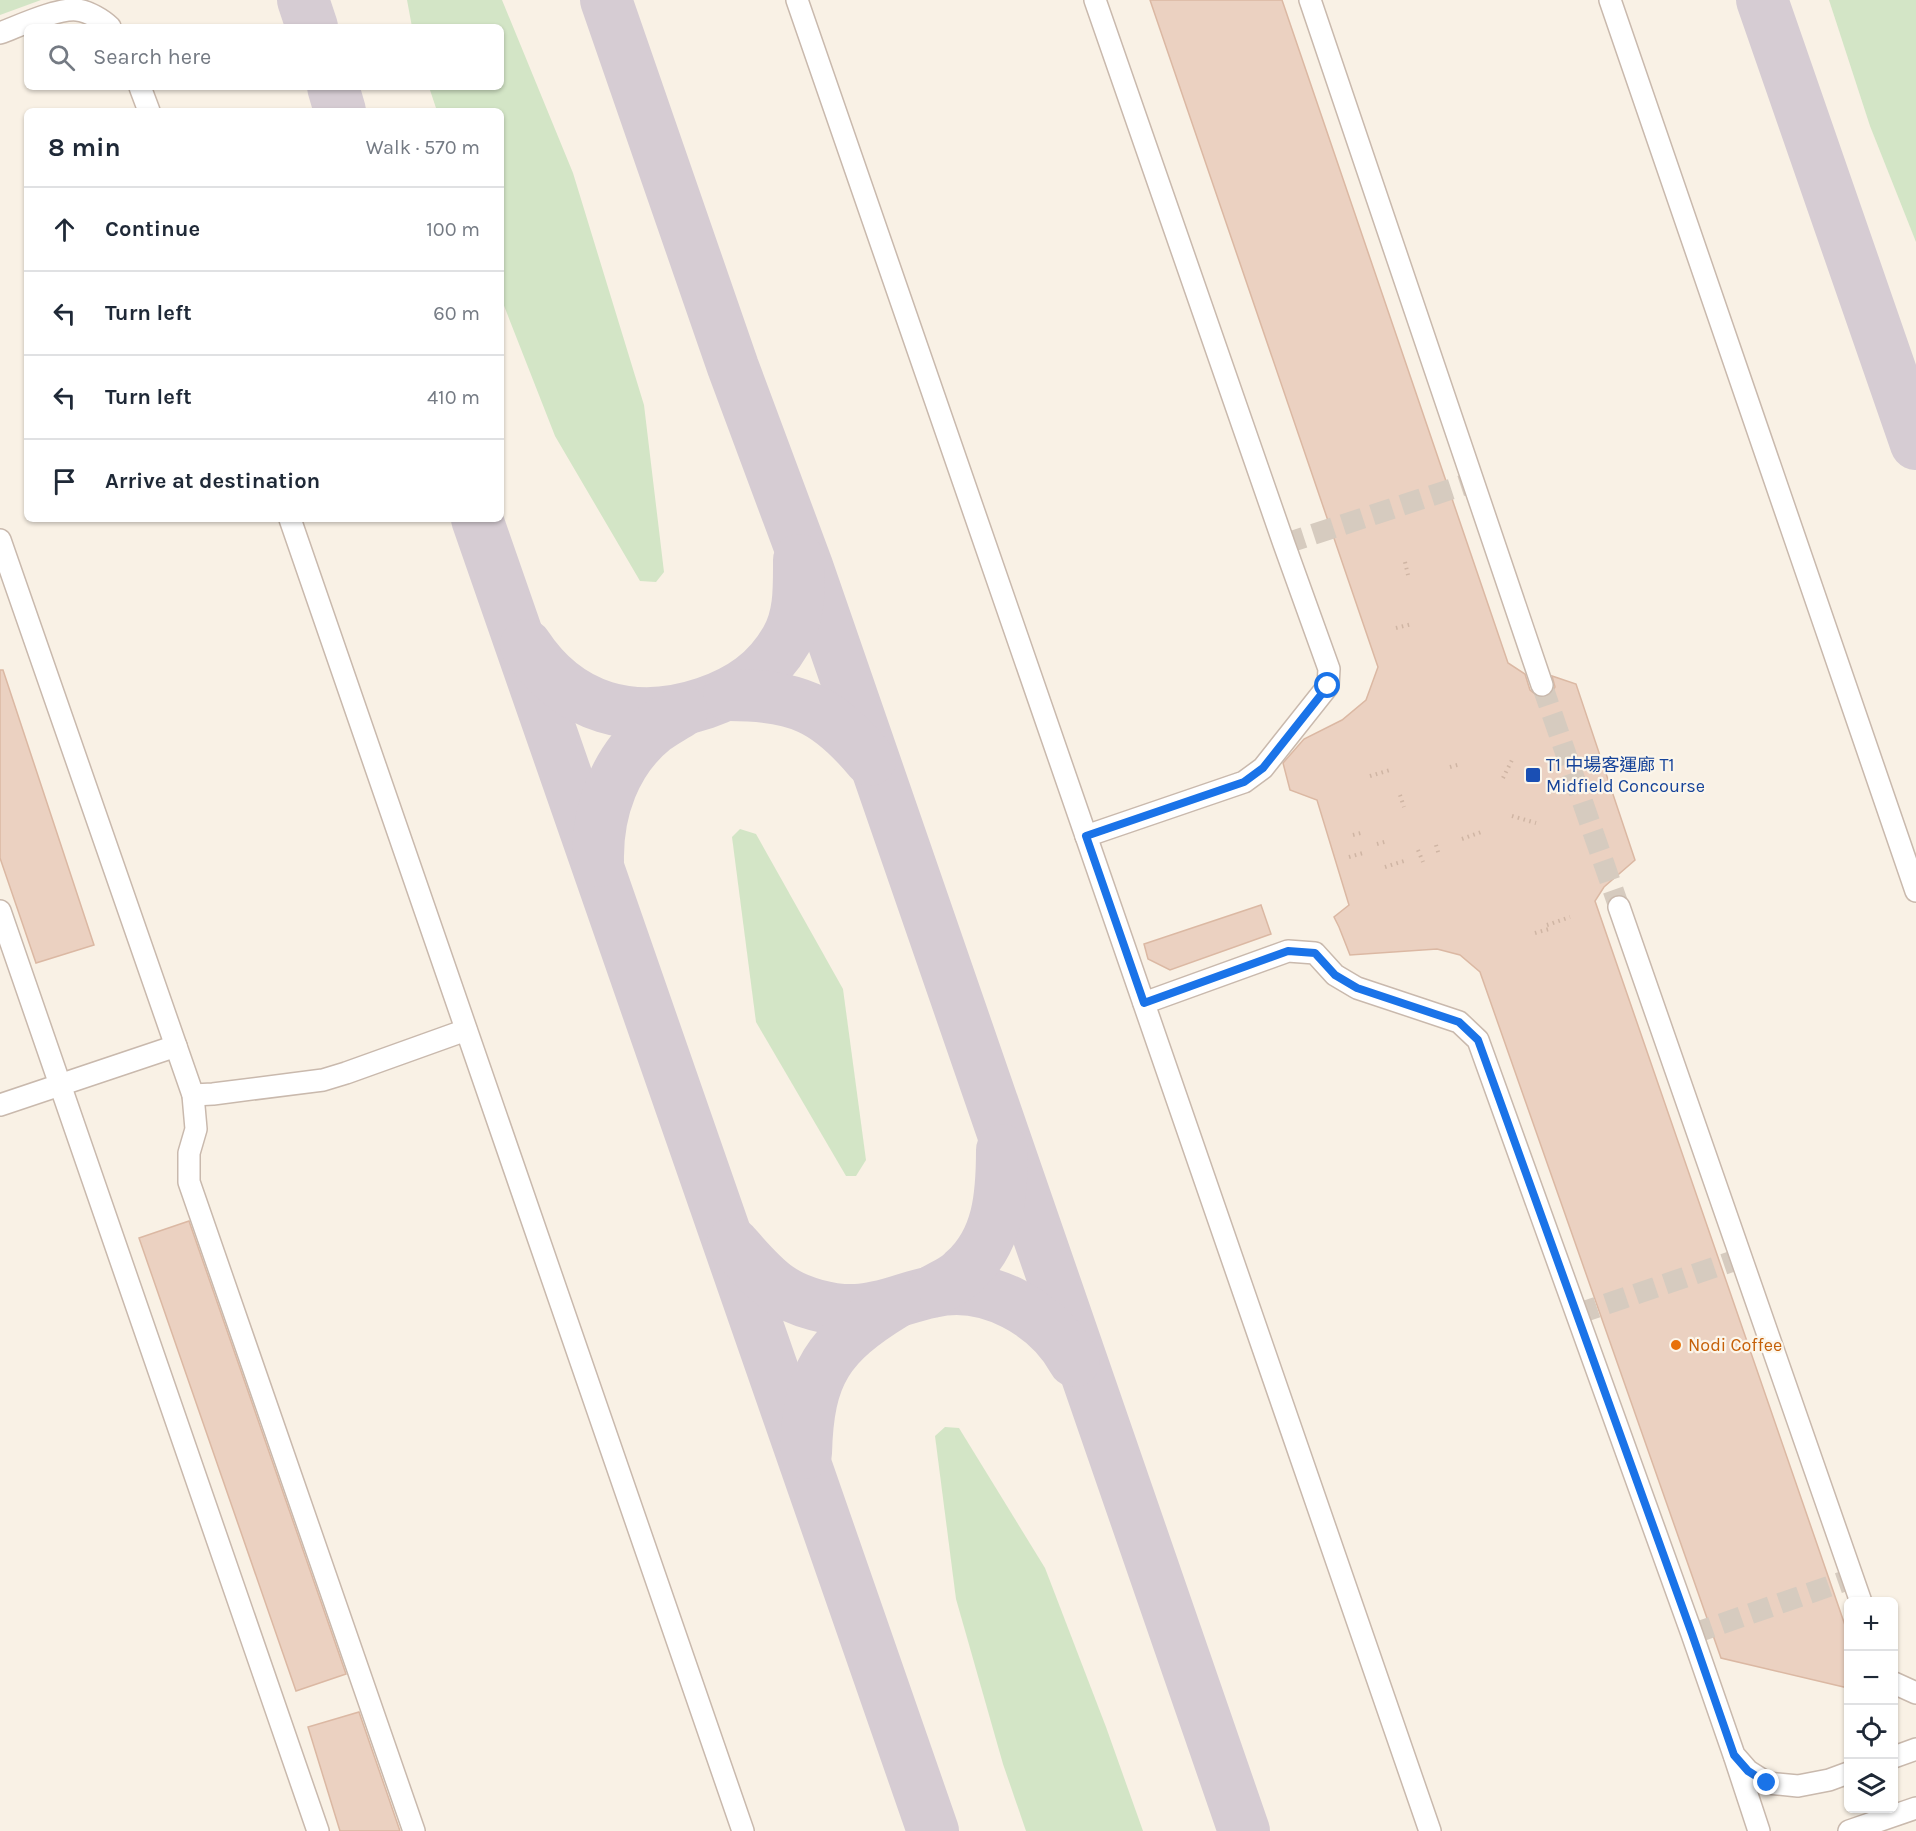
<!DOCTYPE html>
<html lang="en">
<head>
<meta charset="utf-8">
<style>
	:root { --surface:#fff; --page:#f6f6f7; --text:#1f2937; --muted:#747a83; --line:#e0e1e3 }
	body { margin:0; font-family:Karla,"Noto Sans TC",sans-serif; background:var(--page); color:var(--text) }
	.controls { position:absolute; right:18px; bottom:18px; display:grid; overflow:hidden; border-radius:9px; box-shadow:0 2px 4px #0004 }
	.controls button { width:54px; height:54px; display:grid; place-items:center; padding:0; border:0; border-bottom:2px solid var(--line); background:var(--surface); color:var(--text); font:30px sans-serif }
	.stop { position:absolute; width:18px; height:18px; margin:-14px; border:4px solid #1a73e8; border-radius:50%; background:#fff }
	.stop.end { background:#1a73e8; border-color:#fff; box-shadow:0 2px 6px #0008 }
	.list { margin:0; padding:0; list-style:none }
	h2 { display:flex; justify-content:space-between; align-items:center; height:78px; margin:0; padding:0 24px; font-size:26px }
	h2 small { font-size:20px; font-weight:400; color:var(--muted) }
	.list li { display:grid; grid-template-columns:39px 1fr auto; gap:18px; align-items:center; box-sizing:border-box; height:84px; padding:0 24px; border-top:2px solid var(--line) }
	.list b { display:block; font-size:22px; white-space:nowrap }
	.list em { font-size:20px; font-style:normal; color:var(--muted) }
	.icon { flex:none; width:33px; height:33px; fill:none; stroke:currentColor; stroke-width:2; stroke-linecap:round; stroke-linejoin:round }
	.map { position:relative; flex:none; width:1916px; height:1831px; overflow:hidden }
	.search { position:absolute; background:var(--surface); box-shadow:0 2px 4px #0004; left:24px; top:24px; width:480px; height:66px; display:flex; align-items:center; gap:15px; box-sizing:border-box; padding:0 21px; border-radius:9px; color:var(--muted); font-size:22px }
	.panel { position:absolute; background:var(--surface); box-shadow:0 2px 4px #0004; left:24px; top:108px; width:480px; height:414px; border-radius:9px }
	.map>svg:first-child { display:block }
	.green { fill:#d3e5c6 }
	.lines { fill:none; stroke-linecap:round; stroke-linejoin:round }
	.taxiway { stroke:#d6ccd3; stroke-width:52 }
	.building { fill:#ebd1c1; stroke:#dbb8a3; stroke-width:1.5 }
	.minor-tunnel { stroke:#d6cbbf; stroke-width:21; stroke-dasharray:21 10; stroke-linecap:butt }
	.minor-casing { stroke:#c9b9ad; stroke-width:24 }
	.path { stroke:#cfb5a4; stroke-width:4; stroke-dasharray:1.5 4.5; stroke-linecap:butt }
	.minor { stroke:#fff; stroke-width:21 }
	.route { stroke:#1a73e8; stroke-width:8 }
	.transit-dot { fill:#1a4fb4; stroke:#fcf6eb; stroke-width:2 }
	.food-dot { fill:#e8710a; stroke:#fcf6eb; stroke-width:2 }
	.labels { text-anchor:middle; stroke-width:4.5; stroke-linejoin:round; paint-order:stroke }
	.transit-label { font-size:18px; fill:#164399; stroke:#fcf6eb; text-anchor:start }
	.food-label { font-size:18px; fill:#c56008; stroke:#fcf6eb; text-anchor:start }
</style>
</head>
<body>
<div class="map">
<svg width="1916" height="1831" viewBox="0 0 1916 1831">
	<rect width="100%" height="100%" fill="#f9f1e5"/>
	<g class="green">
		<path d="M0 0H41L0 15Z"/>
		<path d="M407 0H502L573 173 644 405 664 572 656 582 640 581 555 436 501 298V111H437L429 87H501V27H412Z"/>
		<path d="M1829 0H1916V242L1870 126Z"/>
		<path d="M740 829 756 834 843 989 866 1160 856 1176H846L756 1022 732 837Z"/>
		<path d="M945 1427 959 1428 1045 1568 1106 1727 1143 1831H1026L1003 1764 956 1599 935 1436Z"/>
	</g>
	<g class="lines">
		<g class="taxiway">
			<path d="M303 0 312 27"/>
			<path d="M606 0 733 367 807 566 1244 1831"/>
			<path d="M1762 0 1916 444"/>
			<path d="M333 87 340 111"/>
			<path d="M477 519 933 1831"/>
			<path d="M526 645C568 709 634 727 705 703 740 691 767 673 786 640 800 616 799 588 799 560"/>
			<path d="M729 695C796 695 827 708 870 760"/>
			<path d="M598 861C597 811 615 760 654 729 663 722 673 717 682 711"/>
			<path d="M733 1243C747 1259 761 1276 778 1288 799 1303 832 1311 856 1310 883 1309 906 1297 932 1292 986 1279 1048 1313 1074 1361"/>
			<path d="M933 1291C943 1285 956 1280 964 1271 999 1240 1002 1194 1002 1150"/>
			<path d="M806 1453C808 1373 828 1344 895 1303"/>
		</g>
	</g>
	<g class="building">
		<path d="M1150 0H1282L1508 663 1525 674 1530 690 1539 697H1547L1552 693 1555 687 1552 676 1576 684 1635 860 1604 887 1595 901 1848 1634V1688L1721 1658 1480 972 1460 955 1437 949 1350 955 1339 927 1334 917 1349 905 1317 800 1290 790 1283 763 1304 739 1342 720 1366 700 1378 667Z"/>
		<path d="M0 670H3L94 945 36 963 0 858Z"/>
		<path d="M1261 905 1271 934 1170 970 1148 959 1144 944Z"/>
		<path d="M189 1221 346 1674 296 1691 139 1238Z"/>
		<path d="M359 1712 400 1831H340L308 1727Z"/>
	</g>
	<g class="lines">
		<g class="minor-tunnel">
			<path d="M1284 544 1473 482"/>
			<path d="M1542 685 1619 907"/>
			<path d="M1577 1314 1742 1258"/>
			<path d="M1692 1634 1853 1578"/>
		</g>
		<g class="minor-casing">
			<g id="minor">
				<path d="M797 0 1430 1831"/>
				<path d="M1310 0 1542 685"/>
				<path d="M1610 0 1916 891"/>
				<path d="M0 33C19 26 57 8 77 10 88 11 103 20 110 27"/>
				<path d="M140 87 149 111"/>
				<path d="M290 519 743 1831"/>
				<path d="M0 540 193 1095 196 1129 189 1153V1182L414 1831"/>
				<path d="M1086 836 1244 782 1263 768 1328 686 1329 669 1284 544 1095 0"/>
				<path d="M1619 907 1861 1602"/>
				<path d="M0 911 318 1831"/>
				<path d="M1144 1003 1288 951 1315 953 1335 975 1357 988 1459 1022 1478 1040 1692 1634 1734 1755 1748 1771 1767 1783 1798 1786 1829 1780 1848 1773"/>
				<path d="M193 1095 213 1094 323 1080 346 1073 466 1030"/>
				<path d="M0 1105 176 1046"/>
				<path d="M1894 1683 1916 1693"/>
				<path d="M1894 1757 1916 1749"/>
				<path d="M1735 1758 1759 1831"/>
				<path d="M1849 1831 1916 1808"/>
			</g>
		</g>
		<g class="path">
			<path d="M1405 562 1408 575"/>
			<path d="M1396 628 1412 624"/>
			<path d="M1450 767 1461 764"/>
			<path d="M1370 776 1390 770"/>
			<path d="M1503 778 1512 760"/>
			<path d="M1400 795 1404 807"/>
			<path d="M1512 816 1536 823"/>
			<path d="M1353 835 1361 833"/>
			<path d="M1462 839 1484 831"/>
			<path d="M1377 844 1388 841"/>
			<path d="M1436 845 1439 855"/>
			<path d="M1418 850 1423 862"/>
			<path d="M1349 857 1363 853"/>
			<path d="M1385 867 1407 860"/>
			<path d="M1547 925 1570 917"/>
			<path d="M1535 933 1549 929"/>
		</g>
		<use href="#minor" class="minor"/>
	</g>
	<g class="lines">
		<path class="route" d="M1328 686 1263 768 1244 782 1086 836 1144 1003 1288 951 1315 953 1335 975 1357 988 1459 1022 1478 1040 1692 1634 1734 1755 1748 1771 1767 1783"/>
	</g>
	<rect class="transit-dot" x="1525" y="767" width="16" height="16" rx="3"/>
	<circle class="food-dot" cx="1676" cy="1345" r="6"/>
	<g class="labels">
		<g class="transit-label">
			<text x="1546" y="771">T1 中場客運廊 T1<tspan x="1546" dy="21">Midfield Concourse</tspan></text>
		</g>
		<g class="food-label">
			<text x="1688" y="1351">Nodi Coffee</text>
		</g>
	</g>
</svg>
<div class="controls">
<button>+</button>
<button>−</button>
<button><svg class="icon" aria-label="locate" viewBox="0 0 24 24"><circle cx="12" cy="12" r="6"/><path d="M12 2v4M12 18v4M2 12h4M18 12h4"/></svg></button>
<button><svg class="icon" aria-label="layers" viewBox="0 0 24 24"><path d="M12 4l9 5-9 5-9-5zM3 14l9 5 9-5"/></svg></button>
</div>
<div class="stop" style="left:1328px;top:686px"></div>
<div class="stop end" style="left:1767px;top:1783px"></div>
<div class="search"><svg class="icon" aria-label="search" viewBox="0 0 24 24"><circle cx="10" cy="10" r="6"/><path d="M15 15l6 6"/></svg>Search here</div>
<section class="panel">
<h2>8 min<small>Walk · 570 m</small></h2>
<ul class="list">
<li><svg class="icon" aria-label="ahead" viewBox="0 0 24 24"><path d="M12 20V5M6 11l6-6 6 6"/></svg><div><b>Continue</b></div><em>100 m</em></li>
<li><svg class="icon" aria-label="left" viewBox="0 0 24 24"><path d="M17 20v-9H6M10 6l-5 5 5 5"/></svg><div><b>Turn left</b></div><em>60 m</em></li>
<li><svg class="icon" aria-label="left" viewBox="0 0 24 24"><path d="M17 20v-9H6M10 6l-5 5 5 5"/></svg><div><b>Turn left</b></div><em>410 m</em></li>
<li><svg class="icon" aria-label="arrive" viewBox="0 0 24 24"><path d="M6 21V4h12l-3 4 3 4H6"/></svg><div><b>Arrive at destination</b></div></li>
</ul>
</section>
</div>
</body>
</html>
